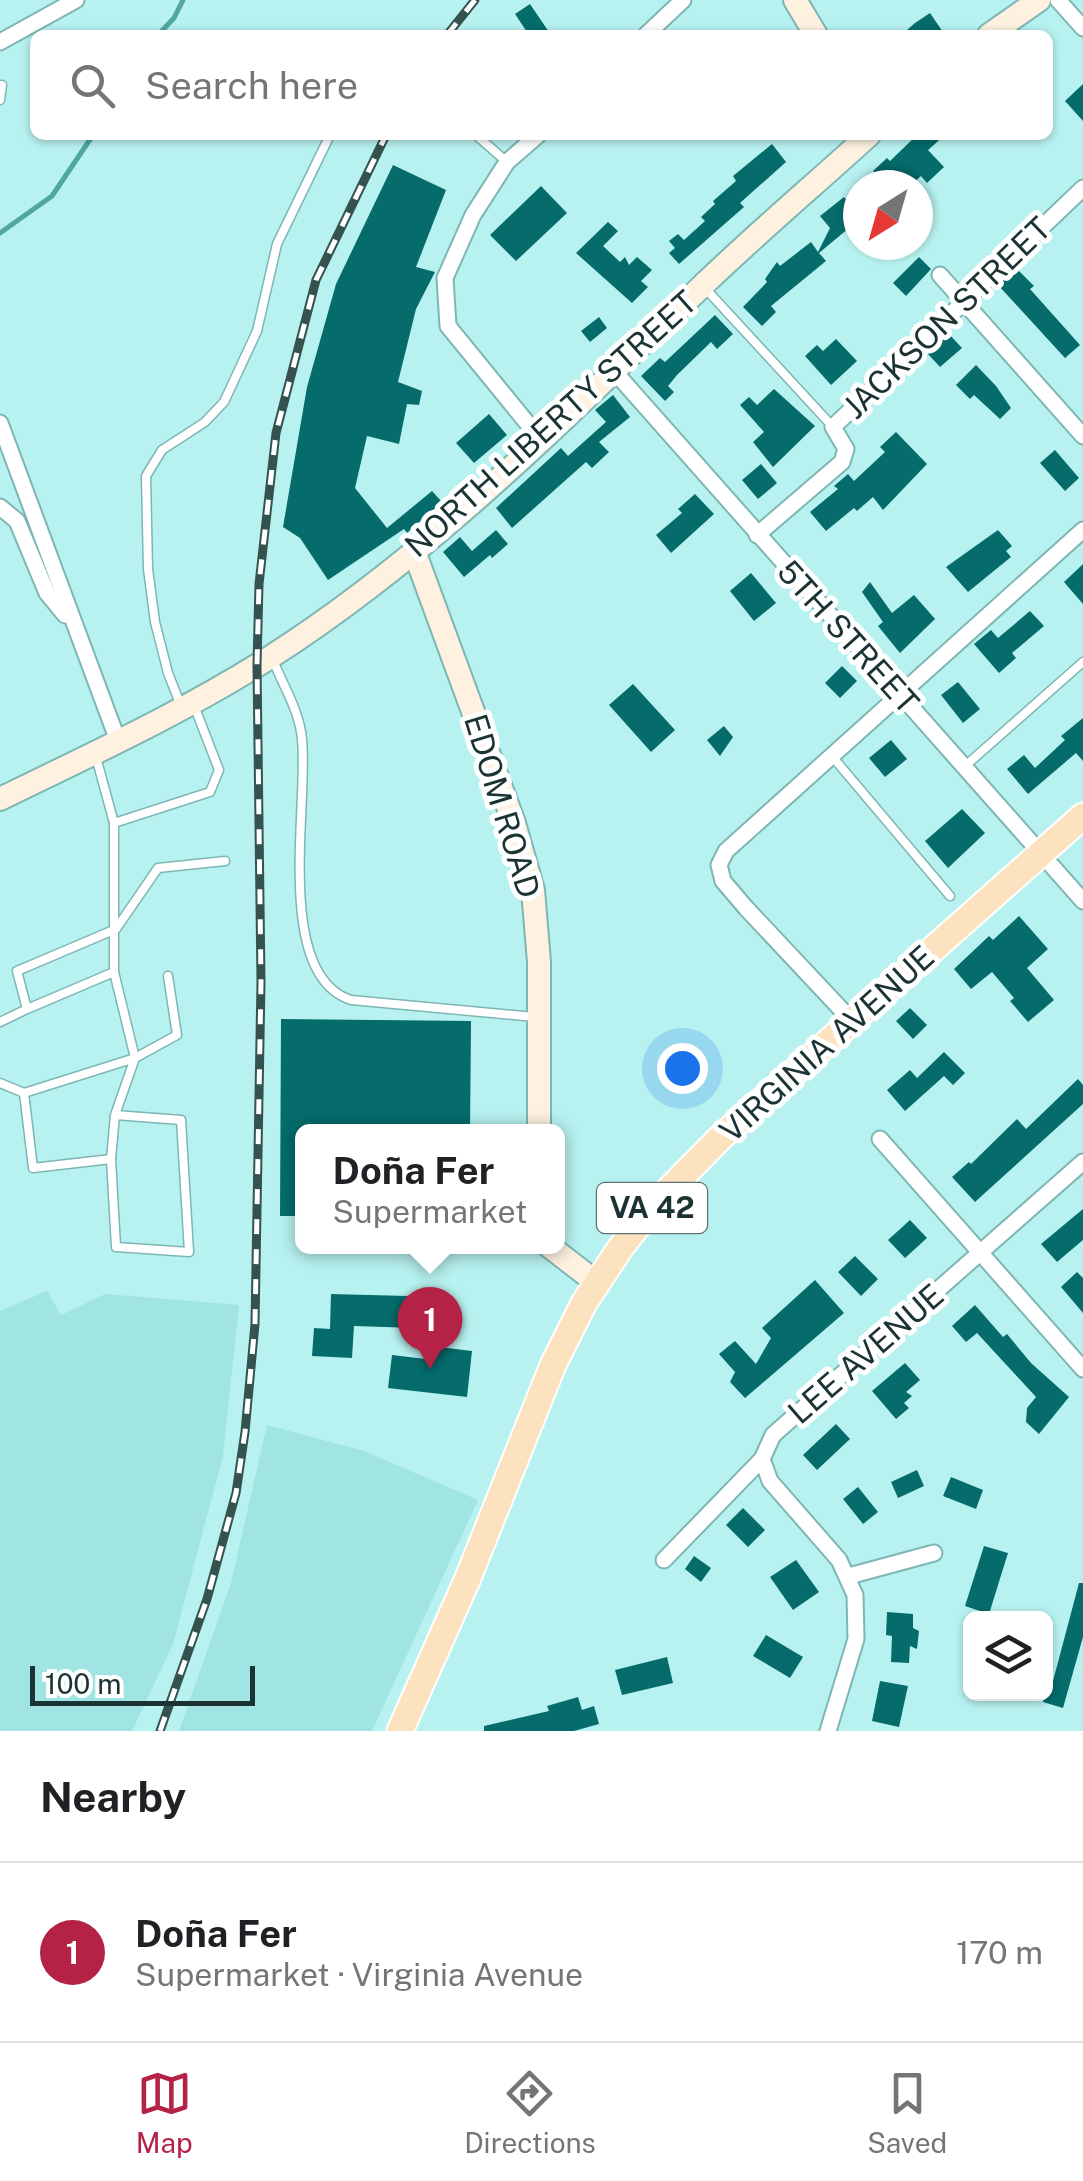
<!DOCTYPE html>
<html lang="en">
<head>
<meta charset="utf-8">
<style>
	:root { --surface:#fff; --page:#f2f2f2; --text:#202124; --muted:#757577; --line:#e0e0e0; --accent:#b42246 }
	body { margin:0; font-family:"Public Sans",sans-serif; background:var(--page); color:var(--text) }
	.controls { position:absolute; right:30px; bottom:30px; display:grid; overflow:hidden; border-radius:15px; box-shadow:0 2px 8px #0004 }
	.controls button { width:90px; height:90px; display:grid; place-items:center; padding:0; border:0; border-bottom:2px solid var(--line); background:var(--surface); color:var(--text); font:50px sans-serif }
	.compass { position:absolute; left:843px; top:170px; width:90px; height:90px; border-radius:50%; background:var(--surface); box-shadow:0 2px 8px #0004; rotate:217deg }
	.scale { position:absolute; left:30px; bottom:25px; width:225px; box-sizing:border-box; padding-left:10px; border:5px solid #1b3332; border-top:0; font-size:28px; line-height:35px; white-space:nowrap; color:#1b3332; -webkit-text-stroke:8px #fff; paint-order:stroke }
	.you { position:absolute; left:682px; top:1068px; width:35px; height:35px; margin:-25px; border:8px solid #fff; border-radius:50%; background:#1a73e8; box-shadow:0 0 0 15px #1a73e833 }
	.badge { display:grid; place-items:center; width:65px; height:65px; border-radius:50%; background:var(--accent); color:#fff; font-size:32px; font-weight:700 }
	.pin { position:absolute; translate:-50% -82px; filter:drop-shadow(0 2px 5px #0008) }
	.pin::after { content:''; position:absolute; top:52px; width:35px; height:30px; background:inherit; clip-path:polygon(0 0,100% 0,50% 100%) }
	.popup { position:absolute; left:295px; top:1124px; width:270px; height:130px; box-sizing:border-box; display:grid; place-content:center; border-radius:15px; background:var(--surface); filter:drop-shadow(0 2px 8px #0005); font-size:32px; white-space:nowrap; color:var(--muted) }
	.popup b { font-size:38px; color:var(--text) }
	.popup::after { content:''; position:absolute; left:50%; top:100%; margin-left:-20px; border:20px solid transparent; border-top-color:var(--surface) }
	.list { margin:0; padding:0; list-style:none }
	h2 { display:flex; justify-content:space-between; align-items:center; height:130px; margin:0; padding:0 40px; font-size:42px }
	h2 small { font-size:32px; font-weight:400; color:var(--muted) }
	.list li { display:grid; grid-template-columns:65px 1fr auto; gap:30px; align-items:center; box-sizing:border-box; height:180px; padding:0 40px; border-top:2px solid var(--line) }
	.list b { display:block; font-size:38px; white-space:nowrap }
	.list p { margin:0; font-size:32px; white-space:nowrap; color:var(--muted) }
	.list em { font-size:32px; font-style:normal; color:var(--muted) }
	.icon { flex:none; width:55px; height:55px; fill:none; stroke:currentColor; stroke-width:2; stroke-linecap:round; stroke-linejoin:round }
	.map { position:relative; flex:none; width:1083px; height:1731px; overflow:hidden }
	.search { position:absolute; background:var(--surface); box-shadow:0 2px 8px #0004; left:30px; right:30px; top:30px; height:110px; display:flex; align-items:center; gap:25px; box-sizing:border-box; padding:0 35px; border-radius:15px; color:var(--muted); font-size:38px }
	.sheet { height:310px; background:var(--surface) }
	nav { display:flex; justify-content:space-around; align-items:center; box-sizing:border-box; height:140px; border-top:2px solid var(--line); background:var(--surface); font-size:28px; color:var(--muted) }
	nav a { display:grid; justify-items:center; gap:5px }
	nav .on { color:var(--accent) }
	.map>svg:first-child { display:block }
	.built { fill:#a0e5e3 }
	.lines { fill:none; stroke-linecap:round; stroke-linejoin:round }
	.stream { stroke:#51a6a3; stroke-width:5 }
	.building { fill:#056c6b }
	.lane-casing { stroke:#7db6b4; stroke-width:11 }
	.street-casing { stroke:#7db6b4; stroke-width:19 }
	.secondary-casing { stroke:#7db6b4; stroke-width:26 }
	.primary-casing { stroke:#fff; stroke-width:29 }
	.lane { stroke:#fff; stroke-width:8 }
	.street { stroke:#fff; stroke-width:15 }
	.secondary { stroke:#fef1e0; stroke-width:22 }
	.primary { stroke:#fde2c0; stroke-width:25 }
	.rail-casing { stroke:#355251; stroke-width:9 }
	.rail { stroke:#fff; stroke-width:5; stroke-dasharray:15; stroke-linecap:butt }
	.labels { text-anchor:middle; stroke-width:10; stroke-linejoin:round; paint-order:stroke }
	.shield { fill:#fff; stroke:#5f7070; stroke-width:2.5 }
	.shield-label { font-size:30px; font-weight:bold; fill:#1b3332 }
	.street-label { font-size:32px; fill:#1b3332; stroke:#fff }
</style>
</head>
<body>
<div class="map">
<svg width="1083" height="1731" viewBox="0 0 1083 1731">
	<rect width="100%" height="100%" fill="#b7f2f0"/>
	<g class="built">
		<path d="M47 1291 61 1315 105 1294 239 1305 223 1456 173 1644 132 1731H0V1311Z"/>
		<path d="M267 1425 364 1451 478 1500 372 1731H179L231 1583Z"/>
	</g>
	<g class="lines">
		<g class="stream">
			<path d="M158 35 174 18 183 0"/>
			<path d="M0 233 52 196 93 135"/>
		</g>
	</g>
	<g class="building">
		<path d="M530 4 551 35H529L515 14Z"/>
		<path d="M930 13 945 35H901L915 23Z"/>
		<path d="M1083 84V121L1065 101Z"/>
		<path d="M917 135H945L928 150 944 167 927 183 921 176 911 185H886L873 171 887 158 890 161Z"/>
		<path d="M772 144 786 162 740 203 744 207 679 264 669 253 675 248 669 241 678 234 684 240 705 221 701 217 715 204 713 201 736 181 733 176Z"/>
		<path d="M393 165 446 190 416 267 435 272 416 309 398 382 422 391 419 405 407 404 399 444 367 436 355 488 387 528 432 491 442 502 407 533 404 529 328 580 300 538 283 527 307 387 336 284Z"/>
		<path d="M541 186 567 213 516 261 490 235Z"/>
		<path d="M844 197 854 209 848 214 855 223 819 253 826 261 771 306 776 312 762 326 743 307 767 282 765 279 777 262 780 266 811 242 818 252 830 228 820 216Z"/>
		<path d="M608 222 618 231 603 246 620 262 625 257 629 265 637 257 652 270 641 281 648 287 632 303 576 253Z"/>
		<path d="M919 257 931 269 906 296 893 283Z"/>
		<path d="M1016 268 1034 286 1030 289 1080 345 1065 358 998 285Z"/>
		<path d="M715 315 733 334 717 349 711 342 677 375 668 386 674 392 665 401 641 376 660 358 665 362Z"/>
		<path d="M599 317 607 328 590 342 581 331Z"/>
		<path d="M948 333 962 348 940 367 927 353Z"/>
		<path d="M836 339 857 361 831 385 805 356 817 345 823 351Z"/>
		<path d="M976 365 996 386 1011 408 1000 419 974 395 970 399 956 385Z"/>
		<path d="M774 389 815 426 773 467 753 442 764 432 740 405 749 397 757 405Z"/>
		<path d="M613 395 630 417 599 442 609 452 592 468 586 462 512 528 496 508 561 448 568 456 606 422 595 410Z"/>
		<path d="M489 414 507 435 474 463 456 443Z"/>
		<path d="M896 432 927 464 883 510 873 497 857 511 854 508 826 531 810 512 838 489 834 486 848 474 854 481 885 452 880 447Z"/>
		<path d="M1055 450 1079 478 1065 491 1040 463Z"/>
		<path d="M761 464 777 483 758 499 742 480Z"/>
		<path d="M695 494 714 514 671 553 656 535 682 513 678 509Z"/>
		<path d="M496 530 508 544 492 558 490 555 464 577 443 552 460 537 472 551Z"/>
		<path d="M998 530 1012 546 1006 551 1011 557 968 592 946 567Z"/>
		<path d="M1083 564V604L1064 582Z"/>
		<path d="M751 573 776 603 754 621 730 591Z"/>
		<path d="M870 582 892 613 914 595 935 619 900 653 878 626 883 622 862 592Z"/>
		<path d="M1030 611 1044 626 1012 653 1016 658 999 673 974 644 991 630 998 638Z"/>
		<path d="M842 666 857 681 840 698 825 683Z"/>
		<path d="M958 682 980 709 963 723 941 695Z"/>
		<path d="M633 684 675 730 651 752 609 705Z"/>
		<path d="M1083 718V761L1076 753 1028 794 1007 769 1024 755 1035 768 1065 740 1061 736Z"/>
		<path d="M724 726 733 737 720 756 707 740Z"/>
		<path d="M891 740 907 759 885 777 869 758Z"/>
		<path d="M962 809 985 833 948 868 925 841Z"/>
		<path d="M1019 916 1048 949 1027 968 1054 1000 1028 1022 1010 1001 1014 998 992 972 971 989 954 969 989 936 993 940Z"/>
		<path d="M910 1008 927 1025 913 1039 896 1021Z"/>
		<path d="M281 1019 471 1021 470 1132H302V1216H280Z"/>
		<path d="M944 1052 965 1073 953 1085 944 1076 905 1111 887 1090 910 1070 917 1078Z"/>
		<path d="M1078 1079 1083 1085V1104L975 1202 952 1177 969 1162 971 1164 1017 1119 1026 1129Z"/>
		<path d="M1083 1209V1240L1057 1262 1041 1244Z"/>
		<path d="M910 1220 927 1238 905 1258 888 1240Z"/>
		<path d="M855 1256 878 1279 861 1296 838 1272Z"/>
		<path d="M1077 1272 1083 1278V1313L1061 1287Z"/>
		<path d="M815 1280 844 1313 745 1398 730 1382 735 1372 719 1354 735 1341 756 1364 771 1338 762 1328Z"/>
		<path d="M331 1294 446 1297V1329L354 1326 352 1358 312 1356 314 1328 330 1329Z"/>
		<path d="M975 1305 1003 1337 1007 1334 1031 1363 1069 1397 1039 1434 1026 1422 1027 1408 1036 1397 977 1333 966 1342 952 1326Z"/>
		<path d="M439 1347 472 1351 467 1397 388 1388 392 1355 434 1360Z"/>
		<path d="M905 1363 920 1380 906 1392 912 1396 904 1403 909 1408 896 1419 872 1391Z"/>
		<path d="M836 1424 850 1439 817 1470 803 1455Z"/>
		<path d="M917 1470 924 1486 898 1498 891 1482Z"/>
		<path d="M951 1477 983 1490 976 1509 943 1496Z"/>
		<path d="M858 1487 878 1512 863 1524 843 1499Z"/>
		<path d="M743 1508 765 1530 748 1547 726 1525Z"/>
		<path d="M984 1546 1008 1553 989 1614 965 1606Z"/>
		<path d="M694 1556 711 1568 701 1582 685 1569Z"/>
		<path d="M796 1560 819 1592 793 1610 770 1577Z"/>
		<path d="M1079 1583H1083V1637L1063 1708 1043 1702 1050 1680 1053 1681Z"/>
		<path d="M887 1612 913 1614V1628L919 1631 917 1649 910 1646 909 1663 891 1662 892 1636 886 1635Z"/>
		<path d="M766 1635 803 1657 790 1678 753 1656Z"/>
		<path d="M667 1657 673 1683 622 1695 615 1670Z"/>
		<path d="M880 1681 908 1686 899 1727 872 1721Z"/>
		<path d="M578 1697 582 1710 594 1706 599 1724 574 1731H484V1726L549 1711 547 1706Z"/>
	</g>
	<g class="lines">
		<g class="lane-casing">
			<g id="lane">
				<path d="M0 100 2 85"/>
				<path d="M476 135 507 162"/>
				<path d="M704 287 833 427"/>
				<path d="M273 660C283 686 300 711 302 740 309 802 273 975 351 1000L535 1017"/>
				<path d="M181 706 168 673 155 622 148 569 146 476 162 450 205 422 224 402 257 331 277 244 330 135"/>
				<path d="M831 755 950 896"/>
				<path d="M96 757 114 823V972L135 1058 115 1115 111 1159 116 1247 189 1252 181 1120 115 1115"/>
				<path d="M964 767 1083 662"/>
				<path d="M114 823 210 792 219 770 195 708"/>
				<path d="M114 972 27 1009 17 971 116 929 158 868 225 861"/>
				<path d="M0 1022 27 1009"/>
				<path d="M0 1083 24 1093 33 1168 111 1159"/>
				<path d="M24 1093 135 1058 177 1035 168 976"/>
			</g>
		</g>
		<g class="street-casing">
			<g id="street">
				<path d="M1058 0 1083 28"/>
				<path d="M646 35 683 0"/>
				<path d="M0 42 76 0"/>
				<path d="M538 135 507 162 473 215 445 278 448 326 541 440"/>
				<path d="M940 275 1083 436"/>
				<path d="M614 371 1083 901"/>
				<path d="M0 423 118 741"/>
				<path d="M0 507 17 521 47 593 65 615"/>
				<path d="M757 535 842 462 846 449 833 427 1083 188"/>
				<path d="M852 1021 746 908 723 881 719 865 726 851 1083 530"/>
				<path d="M880 1139 1083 1369"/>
				<path d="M762 1459 770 1481 839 1560 855 1595 856 1639 828 1731"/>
				<path d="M664 1560 762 1459 773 1435 1083 1162"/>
				<path d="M849 1576 934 1553"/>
			</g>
		</g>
		<g class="secondary-casing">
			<g id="secondary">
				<path d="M795 0 816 35"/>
				<path d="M989 35 1039 0"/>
				<path d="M414 551 514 823 533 890 539 962V1132"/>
				<path d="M0 799C92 754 182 713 269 658 429 556 564 419 700 288 755 235 813 186 869 135"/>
				<path d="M549 1246 597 1283"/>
			</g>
		</g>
		<g class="primary-casing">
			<path id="primary" d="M400 1731 468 1578 553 1365 584 1303 621 1247 656 1203 720 1138 1083 816"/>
		</g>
		<use href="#lane" class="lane"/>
		<use href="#street" class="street"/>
		<use href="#secondary" class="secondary"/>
		<use href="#primary" class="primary"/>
		<g class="rail-casing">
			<g id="rail">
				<path d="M447 35 475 0"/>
				<path d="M160 1731 207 1599 236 1493 245 1432 255 1324 261 982 257 665 259 584 276 433 316 280 386 135"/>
			</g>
		</g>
		<use href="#rail" class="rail"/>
	</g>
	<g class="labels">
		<rect class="shield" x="597" y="1183" width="110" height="50" rx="8"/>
		<g class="shield-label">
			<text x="652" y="1218">VA 42</text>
		</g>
		<g class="street-label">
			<text transform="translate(947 318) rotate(-44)" y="11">JACKSON STREET</text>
			<text transform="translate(551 424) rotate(-42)" y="11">NORTH LIBERTY STREET</text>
			<text transform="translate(848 637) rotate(48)" y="11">5TH STREET</text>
			<text transform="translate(502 806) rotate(73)" y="11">EDOM ROAD</text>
			<text transform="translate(827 1044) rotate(-42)" y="11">VIRGINIA AVENUE</text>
			<text transform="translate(866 1354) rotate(-41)" y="11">LEE AVENUE</text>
		</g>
	</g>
</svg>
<div class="controls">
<button><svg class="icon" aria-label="layers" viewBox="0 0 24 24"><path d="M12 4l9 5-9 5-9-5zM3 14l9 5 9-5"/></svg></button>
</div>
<svg class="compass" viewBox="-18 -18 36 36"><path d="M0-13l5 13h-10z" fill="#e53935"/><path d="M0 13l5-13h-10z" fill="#757577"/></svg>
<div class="scale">100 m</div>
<div class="you"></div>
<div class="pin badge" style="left:430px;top:1369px">1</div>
<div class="popup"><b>Doña Fer</b>Supermarket</div>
<div class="search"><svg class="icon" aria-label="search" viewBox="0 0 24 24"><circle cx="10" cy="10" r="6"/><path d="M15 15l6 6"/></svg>Search here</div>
</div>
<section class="sheet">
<h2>Nearby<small></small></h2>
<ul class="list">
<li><span class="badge">1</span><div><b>Doña Fer</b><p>Supermarket · Virginia Avenue</p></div><em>170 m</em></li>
</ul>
</section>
<nav>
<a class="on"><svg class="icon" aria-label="map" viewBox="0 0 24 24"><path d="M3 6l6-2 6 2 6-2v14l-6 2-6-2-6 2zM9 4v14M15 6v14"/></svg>Map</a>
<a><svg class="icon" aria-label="directions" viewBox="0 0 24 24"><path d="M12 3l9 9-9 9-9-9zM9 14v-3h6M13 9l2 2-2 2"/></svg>Directions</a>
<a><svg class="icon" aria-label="saved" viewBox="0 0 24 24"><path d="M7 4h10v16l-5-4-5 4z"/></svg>Saved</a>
</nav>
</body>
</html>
